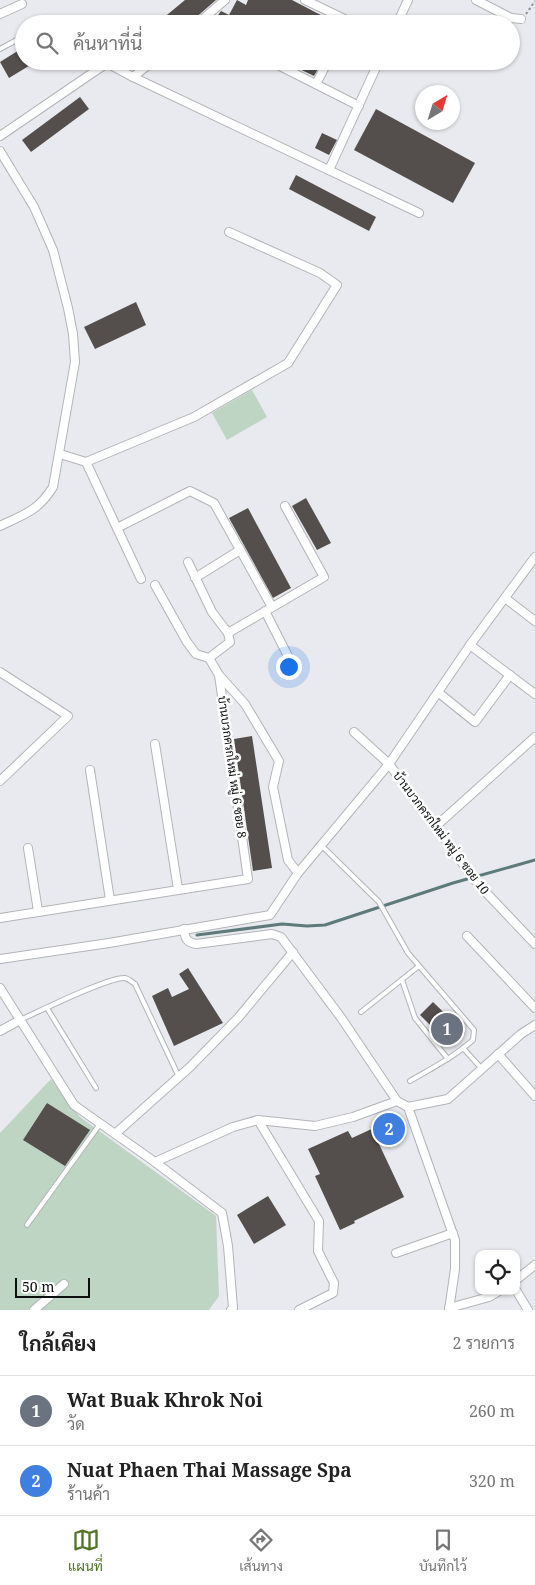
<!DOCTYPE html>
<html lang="th">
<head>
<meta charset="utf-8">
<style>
	:root { --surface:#fff; --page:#f6f6f6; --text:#222; --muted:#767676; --line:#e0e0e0; --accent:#54742a }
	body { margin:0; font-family:"Noto Serif",Sarabun,serif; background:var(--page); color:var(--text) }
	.controls { position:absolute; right:15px; bottom:15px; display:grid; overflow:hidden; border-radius:10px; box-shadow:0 1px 4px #0004 }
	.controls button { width:45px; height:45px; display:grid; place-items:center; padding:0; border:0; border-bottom:1px solid var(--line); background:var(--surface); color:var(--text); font:25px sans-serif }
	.compass { position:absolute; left:415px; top:85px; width:45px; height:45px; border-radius:50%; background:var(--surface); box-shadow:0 1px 4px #0004; rotate:38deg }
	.scale { position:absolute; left:15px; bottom:12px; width:75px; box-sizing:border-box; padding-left:5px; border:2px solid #0d0e0f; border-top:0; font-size:14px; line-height:18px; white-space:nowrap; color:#0d0e0f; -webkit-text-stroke:4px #fff; paint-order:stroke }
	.you { position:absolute; left:288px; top:666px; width:18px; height:18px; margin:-12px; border:4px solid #fff; border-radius:50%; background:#1a73e8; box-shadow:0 0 0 8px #1a73e833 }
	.badge { display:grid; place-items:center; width:32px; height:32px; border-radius:50%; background:var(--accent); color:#fff; font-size:16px; font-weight:700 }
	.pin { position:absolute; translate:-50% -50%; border:2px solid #fff; box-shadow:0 1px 5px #0006 }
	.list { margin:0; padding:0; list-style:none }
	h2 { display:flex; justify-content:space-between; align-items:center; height:65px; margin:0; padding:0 20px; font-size:21px }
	h2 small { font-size:16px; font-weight:400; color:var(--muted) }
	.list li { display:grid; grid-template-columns:32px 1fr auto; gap:15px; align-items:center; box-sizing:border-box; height:70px; padding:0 20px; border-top:1px solid var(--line) }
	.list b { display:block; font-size:19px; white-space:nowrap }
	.list p { margin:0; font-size:16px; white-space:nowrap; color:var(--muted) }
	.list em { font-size:16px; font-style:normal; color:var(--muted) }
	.icon { flex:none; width:28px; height:28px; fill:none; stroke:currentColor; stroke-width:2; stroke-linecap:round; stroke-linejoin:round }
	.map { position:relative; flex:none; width:535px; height:1310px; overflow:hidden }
	.search { position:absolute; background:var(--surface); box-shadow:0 1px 4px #0004; left:15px; right:15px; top:15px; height:55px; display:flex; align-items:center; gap:12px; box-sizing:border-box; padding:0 18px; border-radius:28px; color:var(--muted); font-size:19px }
	.sheet { height:205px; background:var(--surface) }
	nav { display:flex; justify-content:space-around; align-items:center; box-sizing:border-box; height:70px; border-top:1px solid var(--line); background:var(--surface); font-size:14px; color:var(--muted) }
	nav a { display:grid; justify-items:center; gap:2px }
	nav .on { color:var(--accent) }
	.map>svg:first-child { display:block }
	.green { fill:#bed5c3 }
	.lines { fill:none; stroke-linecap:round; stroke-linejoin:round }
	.stream { stroke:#5f7a7b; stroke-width:3 }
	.building { fill:#544f4d }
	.lane-casing { stroke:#b2b4b9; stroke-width:6 }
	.street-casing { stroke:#b2b4b9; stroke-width:10 }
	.path { stroke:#8f9194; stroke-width:2; stroke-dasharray:2.5 2.5; stroke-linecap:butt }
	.lane { stroke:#fff; stroke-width:4 }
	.street { stroke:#fff; stroke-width:8 }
	.labels { text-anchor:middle; stroke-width:5; stroke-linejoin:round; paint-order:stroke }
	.street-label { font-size:12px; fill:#0d0e0f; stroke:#fff }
</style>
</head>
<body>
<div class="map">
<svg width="535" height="1310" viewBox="0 0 535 1310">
	<rect width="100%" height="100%" fill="#e8eaef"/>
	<g class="green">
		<path d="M252 390 267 417 227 440 212 413Z"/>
		<path d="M51 1079 80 1117 216 1216 219 1296 209 1310H0V1133Z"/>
	</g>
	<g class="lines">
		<path class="stream" d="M197 935 282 924 307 926 325 925 453 883 535 860"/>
	</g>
	<g class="building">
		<path d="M185 0H216L193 20 191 24H156Z"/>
		<path d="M237 0 246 5 248 0H292L338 24H212L221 11 229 15Z"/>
		<path d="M24 47V61H37L9 78 0 62Z"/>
		<path d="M283 61H322L314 76Z"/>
		<path d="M80 97 89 109 31 152 22 140Z"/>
		<path d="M376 109 475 163 453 203 354 150Z"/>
		<path d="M322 133 337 140 329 155 315 148Z"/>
		<path d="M296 175 376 217 369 231 289 189Z"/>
		<path d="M136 302 146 325 95 349 84 327Z"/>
		<path d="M306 498 331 543 317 550 292 506Z"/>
		<path d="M248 508 291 588 273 598 229 518Z"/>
		<path d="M252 736 272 868 253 871 234 739Z"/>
		<path d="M188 968 223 1023 174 1046 152 996 168 988 172 997 189 989 179 974Z"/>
		<path d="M433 1002 465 1033 451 1046 420 1015Z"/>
		<path d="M47 1103 90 1130 65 1166 23 1140Z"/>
		<path d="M398 1117 406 1132 379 1144 404 1197 354 1221 355 1223 340 1230 315 1176 320 1174 308 1149 348 1131 352 1138Z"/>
		<path d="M268 1196 286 1225 254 1244 237 1215Z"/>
	</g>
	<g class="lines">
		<g class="lane-casing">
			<g id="lane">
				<path d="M0 49 24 36"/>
				<path d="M321 845 379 902 408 953 474 1030 473 1040C454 1057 432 1068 410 1081"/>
				<path d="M402 980 415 1018 448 1059"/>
				<path d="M47 1008 96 1088"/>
				<path d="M361 1012 419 966"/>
				<path d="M20 1020C38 1012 110 976 125 978 129 979 132 982 135 984L179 1077"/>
				<path d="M463 1048 482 1069"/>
				<path d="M27 1225 100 1124"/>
			</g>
		</g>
		<g class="street-casing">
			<g id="street">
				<path d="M305 0 355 24"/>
				<path d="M476 0 511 18 521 19"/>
				<path d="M0 14 22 4"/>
				<path d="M197 24 225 0"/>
				<path d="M397 24 408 0"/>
				<path d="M270 61 359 106"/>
				<path d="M133 77 153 61"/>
				<path d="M316 84 328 61"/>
				<path d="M0 136 107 63 133 77 419 213"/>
				<path d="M0 151 34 207 53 250 68 308 73 334 75 362 53 487C38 511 25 514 0 526"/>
				<path d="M329 170 379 61"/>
				<path d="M60 454 86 462 117 528 190 491 214 503 272 607"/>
				<path d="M86 462 194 417 288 363 337 285 320 273 229 232"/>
				<path d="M117 528 141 579"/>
				<path d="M188 562 212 612 228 633"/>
				<path d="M195 578 240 550"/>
				<path d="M155 585 187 642 196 654 209 658 230 642 228 633 324 577 285 506"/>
				<path d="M505 598 535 621"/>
				<path d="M265 611 292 664"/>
				<path d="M470 645 535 694"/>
				<path d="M0 672 68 716 0 781"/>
				<path d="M219 675 245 704 279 761 273 787 288 860 298 873"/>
				<path d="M439 693 475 722 510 675"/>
				<path d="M354 732 389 764 478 884 535 944"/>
				<path d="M155 744 178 889"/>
				<path d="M90 770 110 900"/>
				<path d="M435 827 535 737"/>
				<path d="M28 848 38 911"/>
				<path d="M0 918 248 879 219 675 209 658"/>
				<path d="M184 929C185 938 186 942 196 944L272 934 281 937 342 1019 397 1101 408 1107 448 1099 521 1034 535 1025"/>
				<path d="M467 936 535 1008"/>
				<path d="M0 959 109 943 270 915 298 873 389 764 470 645 535 557"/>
				<path d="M0 988 74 1105 155 1162 222 1213 228 1246 233 1308 231 1310"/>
				<path d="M0 1031 20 1020"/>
				<path d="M498 1054 535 1096"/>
				<path d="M408 1107 455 1240V1269L449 1310"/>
				<path d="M258 1120 319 1221 318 1251 334 1283 333 1293 299 1310"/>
				<path d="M115 1134 190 1067 238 1018 293 952"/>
				<path d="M155 1162 233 1127 258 1120 315 1126 353 1117 397 1101"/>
				<path d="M396 1253 453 1233"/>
				<path d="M516 1280 535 1265"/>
				<path d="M516 1290 528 1310"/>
				<path d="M449 1308 489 1297 499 1291"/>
				<path d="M34 1310 64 1284"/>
			</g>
		</g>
		<path class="path" d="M526 14 535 1"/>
		<use href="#lane" class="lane"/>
		<use href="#street" class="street"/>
	</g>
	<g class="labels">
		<g class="street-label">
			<text transform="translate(232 767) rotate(82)" y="4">บ้านบวกครกใหม่ หมู่ 6 ซอย 8</text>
			<text transform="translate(441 833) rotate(53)" y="4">บ้านบวกครกใหม่ หมู่ 6 ซอย 10</text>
		</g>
	</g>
</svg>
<div class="controls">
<button><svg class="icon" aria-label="locate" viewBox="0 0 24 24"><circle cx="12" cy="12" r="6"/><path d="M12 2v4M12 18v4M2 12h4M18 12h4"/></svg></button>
</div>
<svg class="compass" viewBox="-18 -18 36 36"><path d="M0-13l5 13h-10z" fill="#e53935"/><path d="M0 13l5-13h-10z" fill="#767676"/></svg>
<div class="scale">50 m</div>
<div class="you"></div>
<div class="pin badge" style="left:447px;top:1029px;background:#6b7280">1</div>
<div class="pin badge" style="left:389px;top:1129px;background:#3f7fe0">2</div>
<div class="search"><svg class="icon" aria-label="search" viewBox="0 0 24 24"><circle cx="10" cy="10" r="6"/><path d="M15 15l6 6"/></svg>ค้นหาที่นี่</div>
</div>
<section class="sheet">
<h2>ใกล้เคียง<small>2 รายการ</small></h2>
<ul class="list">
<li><span class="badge" style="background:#6b7280">1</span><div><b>Wat Buak Khrok Noi</b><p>วัด</p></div><em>260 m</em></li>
<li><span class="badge" style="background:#3f7fe0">2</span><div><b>Nuat Phaen Thai Massage Spa</b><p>ร้านค้า</p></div><em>320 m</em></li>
</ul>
</section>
<nav>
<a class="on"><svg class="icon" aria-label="map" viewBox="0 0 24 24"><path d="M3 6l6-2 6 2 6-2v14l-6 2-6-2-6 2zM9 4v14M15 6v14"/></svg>แผนที่</a>
<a><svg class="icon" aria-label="directions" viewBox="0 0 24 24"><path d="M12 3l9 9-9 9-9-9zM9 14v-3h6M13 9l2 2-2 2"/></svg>เส้นทาง</a>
<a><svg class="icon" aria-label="saved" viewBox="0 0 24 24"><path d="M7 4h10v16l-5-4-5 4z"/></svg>บันทึกไว้</a>
</nav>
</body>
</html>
